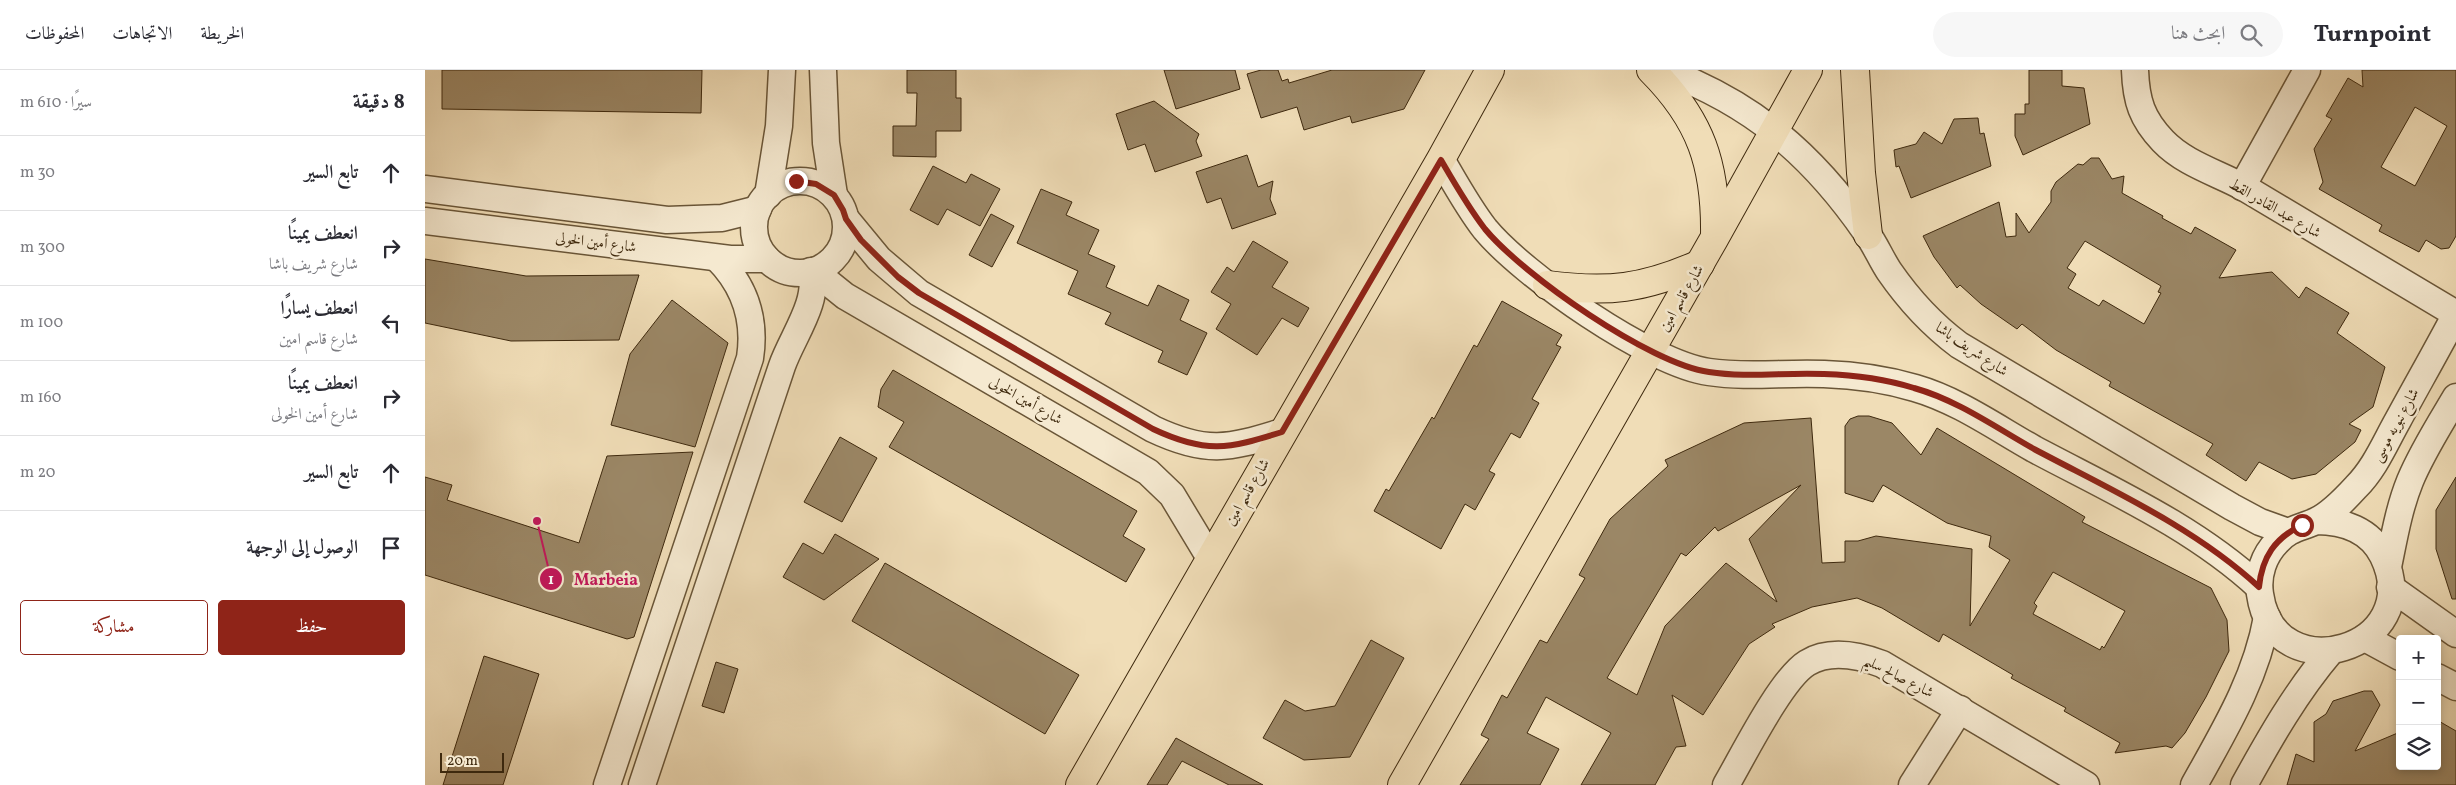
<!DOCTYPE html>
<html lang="ar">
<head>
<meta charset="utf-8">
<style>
	:root { --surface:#fff; --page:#f7f7f7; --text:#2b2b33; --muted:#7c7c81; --line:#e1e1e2; --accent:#8f2418 }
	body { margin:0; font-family:Vollkorn,Amiri,serif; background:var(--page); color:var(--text); direction:rtl }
	.controls { position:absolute; right:15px; bottom:15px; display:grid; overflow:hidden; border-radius:5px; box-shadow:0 2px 8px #0003 }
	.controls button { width:45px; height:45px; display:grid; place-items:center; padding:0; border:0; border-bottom:1px solid var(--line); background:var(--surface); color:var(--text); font:25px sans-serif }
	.scale { position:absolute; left:15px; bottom:12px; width:64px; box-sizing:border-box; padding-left:5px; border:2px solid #3e290e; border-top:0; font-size:14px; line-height:18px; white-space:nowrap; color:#3e290e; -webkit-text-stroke:4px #f5e9d0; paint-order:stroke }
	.stop { position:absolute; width:15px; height:15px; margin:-11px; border:4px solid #8f2418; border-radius:50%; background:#fff }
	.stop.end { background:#8f2418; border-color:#fff; box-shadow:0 1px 5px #0008 }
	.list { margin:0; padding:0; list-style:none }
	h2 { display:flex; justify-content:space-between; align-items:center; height:65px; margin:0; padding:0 20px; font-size:21px }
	h2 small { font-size:16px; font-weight:400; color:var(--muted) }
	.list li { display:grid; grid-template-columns:32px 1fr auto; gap:15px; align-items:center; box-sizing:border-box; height:75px; padding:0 20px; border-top:1px solid var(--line) }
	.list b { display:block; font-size:19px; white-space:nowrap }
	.list p { margin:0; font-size:16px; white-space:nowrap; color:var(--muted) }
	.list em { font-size:16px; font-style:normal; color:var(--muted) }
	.actions { display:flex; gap:10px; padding:15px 20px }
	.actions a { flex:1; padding:11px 0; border:1px solid var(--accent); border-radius:5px; text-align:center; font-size:18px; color:var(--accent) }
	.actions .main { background:var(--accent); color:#fff }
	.icon { flex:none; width:28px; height:28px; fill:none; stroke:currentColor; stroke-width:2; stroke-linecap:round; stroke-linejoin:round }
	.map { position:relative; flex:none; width:2031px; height:715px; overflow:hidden; direction:ltr }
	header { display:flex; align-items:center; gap:30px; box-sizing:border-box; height:70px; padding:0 25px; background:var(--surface); border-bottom:1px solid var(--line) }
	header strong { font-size:24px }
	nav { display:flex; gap:28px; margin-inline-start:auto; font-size:18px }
	.search { width:350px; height:45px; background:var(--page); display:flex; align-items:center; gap:12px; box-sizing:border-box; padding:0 18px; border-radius:28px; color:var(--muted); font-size:19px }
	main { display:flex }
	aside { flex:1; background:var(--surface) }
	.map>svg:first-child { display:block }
	.building { fill:#9b8766; stroke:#3e290e; fill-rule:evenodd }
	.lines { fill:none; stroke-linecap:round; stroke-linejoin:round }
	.minor-casing { stroke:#6a5638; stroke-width:29 }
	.major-casing { stroke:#3e290e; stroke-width:30 }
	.minor { stroke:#f5e9d0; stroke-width:26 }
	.major { stroke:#f0ddb7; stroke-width:28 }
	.route { stroke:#8f2418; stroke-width:6 }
	.labels { text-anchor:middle; stroke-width:5; stroke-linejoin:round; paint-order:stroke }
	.street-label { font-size:15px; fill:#3e290e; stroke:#f5e9d0 }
	.leader { fill:none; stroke:#c2185b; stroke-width:2 }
	.callout-dot { fill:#c2185b; stroke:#f5e9d0; stroke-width:2 }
	.mark-label { font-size:15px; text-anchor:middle; font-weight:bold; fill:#fff }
	.callout-label { font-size:16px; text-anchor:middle; font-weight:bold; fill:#c2185b; stroke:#f5e9d0; stroke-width:5; stroke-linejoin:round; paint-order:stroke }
</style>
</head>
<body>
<header>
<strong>Turnpoint</strong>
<div class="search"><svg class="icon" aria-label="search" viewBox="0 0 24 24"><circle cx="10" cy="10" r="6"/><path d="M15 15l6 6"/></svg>ابحث هنا</div>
<nav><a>الخريطة</a><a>الاتجاهات</a><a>المحفوظات</a></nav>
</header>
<main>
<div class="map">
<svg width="2031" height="715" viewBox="0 0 2031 715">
	<rect width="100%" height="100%" fill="#f0ddb7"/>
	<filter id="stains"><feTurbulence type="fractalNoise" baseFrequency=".004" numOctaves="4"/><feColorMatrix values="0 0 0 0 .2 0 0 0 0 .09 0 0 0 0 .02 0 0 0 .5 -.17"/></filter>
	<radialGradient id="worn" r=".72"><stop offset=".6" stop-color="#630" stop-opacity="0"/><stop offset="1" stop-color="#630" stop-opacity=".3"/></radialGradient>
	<g class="building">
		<path d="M17 0H277L276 43 17 39Z"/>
		<path d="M482 0H531V28H536V61H511V87L468 86V56H491L492 23H482Z"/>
		<path d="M739 0H810L815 19 751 39Z"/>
		<path d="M836 0H853L857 11 863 9 864 13 907 0H1000L979 39 927 53 925 46 879 60 872 37 836 48 822 4Z"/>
		<path d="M1604 0H1637V16L1659 18 1665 54 1598 85 1590 66V44H1600V34H1604Z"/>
		<path d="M1937 0H2031V166L2024 178 2016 179 2001 170 1994 182 1954 161 1957 155 1894 119 1898 112 1889 79 1907 49 1901 46 1923 8 1938 17ZM1990 37 2022 56 1990 116 1956 97Z"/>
		<path d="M729 31 774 64 771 71 777 86 730 102 720 74 703 80 691 44Z"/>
		<path d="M1553 48 1555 64 1559 63 1566 96 1486 128 1474 96 1471 97 1469 80 1491 74 1499 62 1517 74 1529 49Z"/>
		<path d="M822 85 833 117 848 111 845 129 851 144 807 159 796 128 782 133 771 102Z"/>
		<path d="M1666 88H1674L1687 109 1699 106 1697 123 1738 146 1737 148 1766 164 1770 157 1811 180 1794 208 1847 202 1874 228 1881 217 1924 243 1912 263 1960 297 1948 337 1924 354 1936 360 1930 372 1891 404 1867 409 1834 392 1821 411 1781 385 1788 374 1684 316 1686 312 1631 280 1597 254 1592 259 1556 234 1535 215 1532 218 1509 187 1498 166 1574 132 1581 167 1591 166V143L1604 163 1626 132V121L1631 112 1653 94 1658 95ZM1660 171 1736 216 1733 222 1736 223 1719 254 1678 230 1674 236 1643 218 1651 204 1642 198Z"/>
		<path d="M508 96 541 113 546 104 575 119 555 156 522 139 513 155 485 140Z"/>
		<path d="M616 119 647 132 641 145 674 160 663 184 690 196 681 217 723 236 733 215 764 230 755 250 782 263 762 305 733 292 738 281 680 254 686 243 643 224 653 201 592 173Z"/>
		<path d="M566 144 589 156 567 197 544 185Z"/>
		<path d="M828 171 863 192 847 217 884 238 873 257 857 248 832 285 791 259 806 234 786 222 802 197 809 202Z"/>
		<path d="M0 189 101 206 214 205 194 270 86 271 0 253Z"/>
		<path d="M247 230 303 273 270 377 186 355 205 284Z"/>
		<path d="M1077 231 1137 265 1131 275 1136 277 1107 329 1114 333 1095 368 1086 363 1064 401 1070 404 1050 440 1040 434 1016 479 949 441 961 419 964 421 1007 347 1009 349 1049 275 1052 277Z"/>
		<path d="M468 300 712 441 698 466 720 479 701 512 464 377 479 352 453 337 456 319Z"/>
		<path d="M1433 346H1444L1467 353 1496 385 1512 358 1660 447 1657 452 1786 518 1802 550 1804 581 1781 627 1760 663 1747 678 1741 676 1690 683 1695 673 1639 641 1641 638 1586 608 1588 605 1518 564 1514 572 1457 538 1432 528 1387 537 1347 554 1350 557 1324 574 1278 645 1247 625 1261 676 1251 677 1230 715H1156L1186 663 1121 627 1102 663 1134 679 1115 715H1035L1064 669 1056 665 1077 625 1082 628 1115 570 1122 573 1160 508 1154 505 1185 449 1243 396 1240 390 1319 353 1386 348 1397 493 1420 492V471H1433L1451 466 1547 479 1545 556 1585 490 1564 477 1566 466 1522 453 1458 415 1448 432 1420 423V356L1425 349ZM1376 415 1324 469 1352 532 1301 493 1240 556 1212 625 1182 608 1256 483 1261 486 1290 457 1293 461ZM1628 502 1700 541 1679 578 1677 576 1675 580 1608 544 1612 536 1609 533Z"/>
		<path d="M415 367 452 388 417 452 379 432Z"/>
		<path d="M268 382 209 567 202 569 0 505V407L27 415 22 430 154 473 182 386Z"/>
		<path d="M2031 407V529H2027L2011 479V440Z"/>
		<path d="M410 464 454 489 399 530 358 507 378 473 398 484Z"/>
		<path d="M460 493 654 605 620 664 427 551Z"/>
		<path d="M946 570 979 588 925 687 879 690 838 668 860 630 880 641 910 636Z"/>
		<path d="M59 586 114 604 78 715H18Z"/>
		<path d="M291 592 313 599 299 643 277 636Z"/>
		<path d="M1939 621H1947L1955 635 1930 681 1975 662V696H2012V650L2031 661V715H1862L1871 684 1889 692V652L1901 644 1908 631Z"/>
		<path d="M751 668 771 679 838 715H804L757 691 742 715H722Z"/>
	</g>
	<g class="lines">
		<g class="minor-casing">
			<g id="minor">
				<path d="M398 0 401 73 409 125"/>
				<path d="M1238 0C1327 33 1387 84 1441 162 1450 174 1456 189 1464 201 1484 230 1506 254 1534 275L1807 437 1835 452 1863 462"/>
				<path d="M1710 0C1711 31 1717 49 1738 71 1760 94 1793 103 1820 118 1891 160 1961 202 2031 244 2012 280 1992 315 1973 350 1960 373 1950 398 1931 417 1920 429 1906 444 1891 451 1876 458 1864 458 1852 472 1839 485 1832 505 1835 524 1849 624 2003 579 1958 486 1945 460 1918 451 1891 451"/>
				<path d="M1016 89C1030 113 1043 137 1060 159 1098 205 1225 294 1284 302 1322 308 1361 302 1399 304 1430 305 1460 309 1490 318 1532 330 1570 357 1609 379 1686 420 1769 457 1834 517"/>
				<circle cx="375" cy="157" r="46"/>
				<path d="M1817 117 1882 0"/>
				<path d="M0 119 242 150 297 148 333 139"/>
				<path d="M343 125 354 56 357 0"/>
				<path d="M421 149 454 189 494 223 728 359C781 384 803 379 857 362"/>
				<path d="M0 151 305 189H342"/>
				<path d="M389 201 420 226 723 402 747 425 785 488"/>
				<path d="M1963 497C1969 468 1974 438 1985 411 1997 382 2015 354 2031 327"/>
				<path d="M1965 517 2031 564"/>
				<path d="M1940 568 1975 587"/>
				<path d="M2012 607 2031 617"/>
				<path d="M182 715 325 288C331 249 320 216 292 188"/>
				<path d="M217 715 357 296C367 267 395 231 386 201"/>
				<path d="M1301 715C1318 686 1356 609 1382 593 1405 579 1433 585 1457 594L1661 715"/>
				<path d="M1487 715 1535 639"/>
				<path d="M1769 715C1799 661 1831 609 1842 547"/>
				<path d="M1819 715C1845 668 1871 622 1906 581"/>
			</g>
		</g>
		<g class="major-casing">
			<g id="major">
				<path d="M1226 0C1276 50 1291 95 1290 165"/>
				<path d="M1430 0 1436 103 1443 165"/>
				<path d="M1122 215C1183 223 1218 219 1275 194"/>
				<path d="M655 715 1016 89 1065 0"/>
				<path d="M977 715 1289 169 1383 0"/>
			</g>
		</g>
		<use href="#minor" class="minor"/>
		<use href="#major" class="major"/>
	</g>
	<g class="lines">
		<path class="route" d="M371 111 391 114 409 125 418 140 421 149 436 170 473 207 494 223 728 359C781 384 803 379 857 362L1016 90C1030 114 1043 137 1060 159 1098 205 1225 294 1284 302 1322 308 1361 302 1399 304 1430 305 1460 309 1489 318 1532 330 1570 357 1609 379 1686 420 1769 457 1834 517 1837 487 1850 468 1877 455"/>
	</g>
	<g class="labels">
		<g class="street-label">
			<text transform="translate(1850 138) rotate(30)" y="5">شارع عبد القادر القط</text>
			<text transform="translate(171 172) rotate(7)" y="5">شارع أمين الخولى</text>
			<text transform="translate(1256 228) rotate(-60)" y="5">شارع قاسم امين</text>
			<text transform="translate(1547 279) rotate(34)" y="5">شارع شريف باشا</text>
			<text transform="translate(601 330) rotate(30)" y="5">شارع أمين الخولى</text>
			<text transform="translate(1970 355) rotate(-61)" y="5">شارع نبويه موسى</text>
			<text transform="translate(822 422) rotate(-60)" y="5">شارع قاسم امين</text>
			<text transform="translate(1474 606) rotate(27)" y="5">شارع صالح سليم</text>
		</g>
	</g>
	<path class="leader" d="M112 451L126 509"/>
	<g class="callout-dot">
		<circle cx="112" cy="451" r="5"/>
		<circle cx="126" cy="509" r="12"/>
	</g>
	<g class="mark-label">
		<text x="126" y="514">1</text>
	</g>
	<g class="callout-label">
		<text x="181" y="515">Marbeia</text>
	</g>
	<rect width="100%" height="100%" filter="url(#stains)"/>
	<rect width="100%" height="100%" fill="url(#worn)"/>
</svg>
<div class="controls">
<button>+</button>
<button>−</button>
<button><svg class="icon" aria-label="layers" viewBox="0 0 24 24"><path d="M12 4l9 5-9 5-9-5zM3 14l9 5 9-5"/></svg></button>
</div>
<div class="scale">20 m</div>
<div class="stop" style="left:1877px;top:455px"></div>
<div class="stop end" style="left:371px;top:111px"></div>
</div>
<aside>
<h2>8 دقيقة<small>سيرًا · 610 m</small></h2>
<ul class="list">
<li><svg class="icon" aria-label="ahead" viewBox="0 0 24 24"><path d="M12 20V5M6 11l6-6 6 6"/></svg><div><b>تابع السير</b></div><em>30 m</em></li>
<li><svg class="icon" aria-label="right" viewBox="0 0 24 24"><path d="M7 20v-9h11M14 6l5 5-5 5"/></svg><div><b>انعطف يمينًا</b><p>شارع شريف باشا</p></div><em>300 m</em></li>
<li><svg class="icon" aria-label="left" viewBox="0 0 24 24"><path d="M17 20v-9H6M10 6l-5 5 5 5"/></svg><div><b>انعطف يسارًا</b><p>شارع قاسم امين</p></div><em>100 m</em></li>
<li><svg class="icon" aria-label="right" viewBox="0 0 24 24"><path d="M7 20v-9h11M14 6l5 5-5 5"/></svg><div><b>انعطف يمينًا</b><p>شارع أمين الخولى</p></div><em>160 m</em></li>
<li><svg class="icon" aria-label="ahead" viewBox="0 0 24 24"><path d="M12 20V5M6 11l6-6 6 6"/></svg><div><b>تابع السير</b></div><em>20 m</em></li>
<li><svg class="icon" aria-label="arrive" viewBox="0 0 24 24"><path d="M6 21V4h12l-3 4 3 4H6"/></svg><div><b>الوصول إلى الوجهة</b></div></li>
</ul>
<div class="actions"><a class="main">حفظ</a><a>مشاركة</a></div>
</aside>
</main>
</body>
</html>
